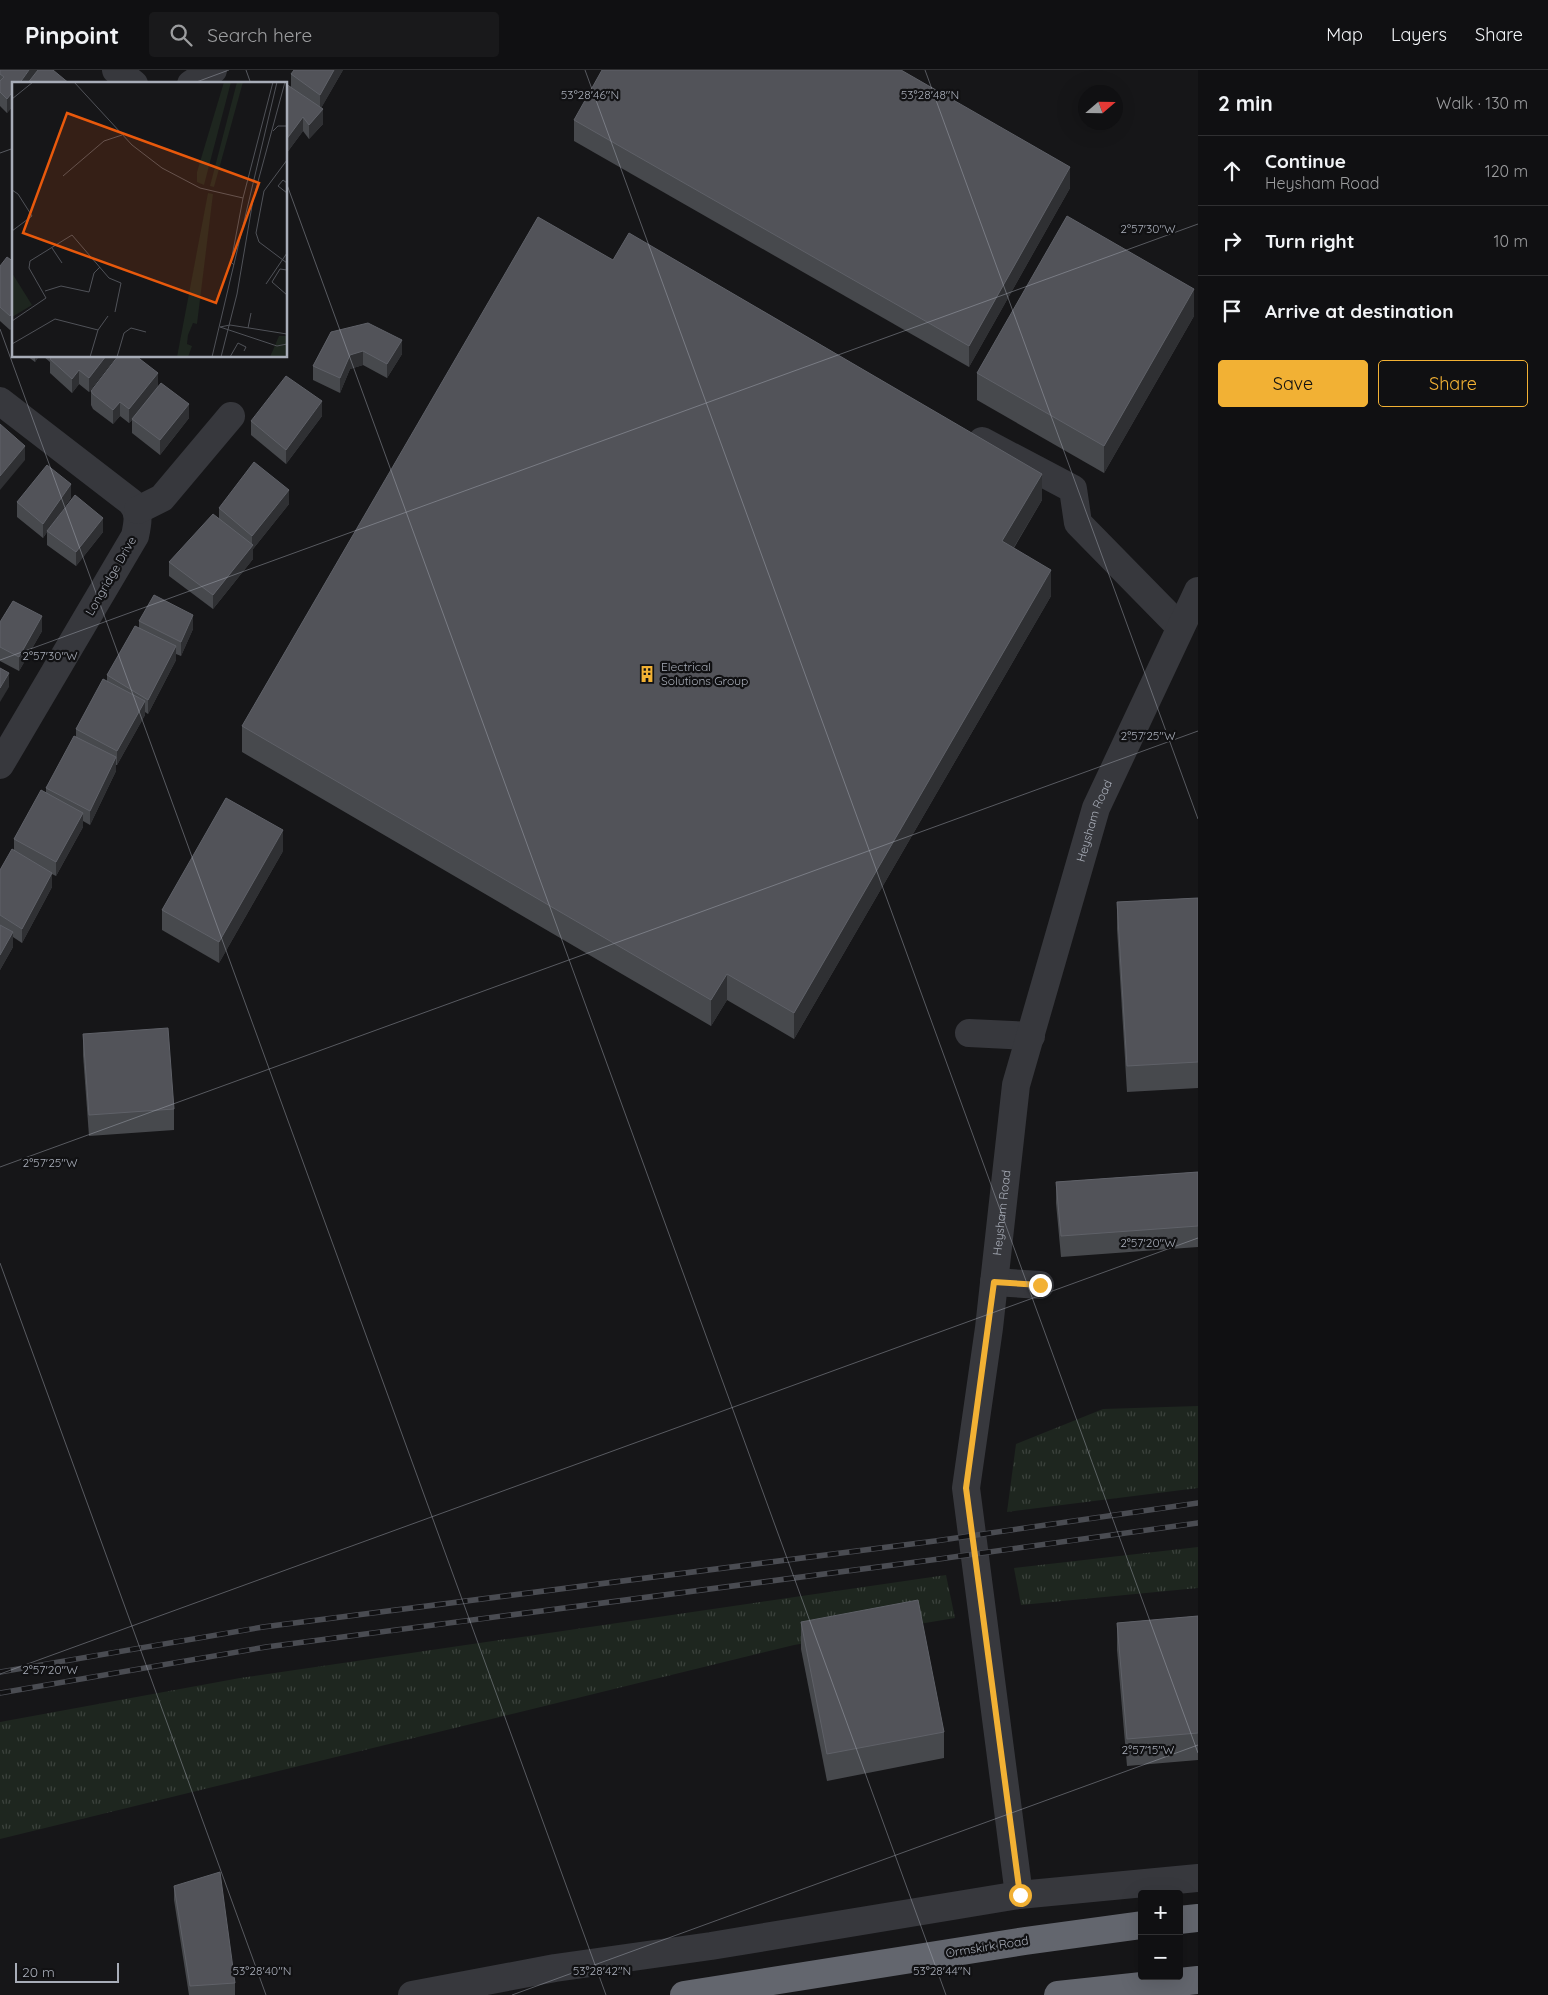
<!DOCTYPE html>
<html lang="en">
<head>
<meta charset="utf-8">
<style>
	:root { --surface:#101012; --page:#19191b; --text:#f1f3f6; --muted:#9c9d9f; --line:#303032; --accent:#f2b134 }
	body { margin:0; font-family:Quicksand,sans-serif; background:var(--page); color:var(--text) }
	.controls { position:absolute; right:15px; bottom:15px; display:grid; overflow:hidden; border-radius:5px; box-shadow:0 5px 20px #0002 }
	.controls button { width:45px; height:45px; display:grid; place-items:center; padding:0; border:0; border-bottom:1px solid var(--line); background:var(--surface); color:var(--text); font:25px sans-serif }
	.compass { position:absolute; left:1078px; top:15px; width:45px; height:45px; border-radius:50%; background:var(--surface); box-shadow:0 5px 20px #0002; rotate:70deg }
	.scale { position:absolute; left:15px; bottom:12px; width:104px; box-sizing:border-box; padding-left:5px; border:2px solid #a8adb8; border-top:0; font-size:14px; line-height:18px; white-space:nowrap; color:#a8adb8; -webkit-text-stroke:4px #111113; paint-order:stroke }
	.stop { position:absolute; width:15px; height:15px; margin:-11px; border:4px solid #f2b134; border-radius:50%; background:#fff }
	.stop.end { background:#f2b134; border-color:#fff; box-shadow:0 1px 5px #0008 }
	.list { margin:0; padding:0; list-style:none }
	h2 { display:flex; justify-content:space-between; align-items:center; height:65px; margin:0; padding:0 20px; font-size:21px }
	h2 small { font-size:16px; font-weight:400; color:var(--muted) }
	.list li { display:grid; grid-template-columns:32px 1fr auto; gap:15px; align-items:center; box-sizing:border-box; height:70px; padding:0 20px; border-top:1px solid var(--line) }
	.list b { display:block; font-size:19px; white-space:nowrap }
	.list p { margin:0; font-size:16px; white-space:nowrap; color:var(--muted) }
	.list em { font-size:16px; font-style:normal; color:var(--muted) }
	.actions { display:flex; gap:10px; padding:15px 20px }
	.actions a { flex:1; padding:11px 0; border:1px solid var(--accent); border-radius:5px; text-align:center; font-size:18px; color:var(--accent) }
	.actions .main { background:var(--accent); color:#111 }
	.icon { flex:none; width:28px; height:28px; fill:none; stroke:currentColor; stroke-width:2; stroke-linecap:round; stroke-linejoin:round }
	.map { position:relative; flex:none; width:1198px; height:1925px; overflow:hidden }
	header { display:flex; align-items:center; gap:30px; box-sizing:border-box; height:70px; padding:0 25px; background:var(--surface); border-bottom:1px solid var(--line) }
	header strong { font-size:24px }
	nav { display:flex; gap:28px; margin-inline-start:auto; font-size:18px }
	.search { width:350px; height:45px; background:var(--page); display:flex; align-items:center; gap:12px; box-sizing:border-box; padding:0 18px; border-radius:5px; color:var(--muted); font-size:19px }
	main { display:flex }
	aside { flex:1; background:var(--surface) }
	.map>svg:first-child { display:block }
	.grass { fill:url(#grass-tufts) }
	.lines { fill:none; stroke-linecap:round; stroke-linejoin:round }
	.minor { stroke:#37383d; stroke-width:28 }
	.highway { stroke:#63666e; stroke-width:28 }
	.rail-casing { stroke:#4a4c52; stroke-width:5.5 }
	.rail { stroke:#111113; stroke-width:4; stroke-dasharray:11; stroke-linecap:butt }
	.wall { fill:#47494d }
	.shaded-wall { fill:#2f3033 }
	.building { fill:#525359; stroke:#5f6168 }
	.route { stroke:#f2b134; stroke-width:6 }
	.ticks { fill:none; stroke:#a8adb8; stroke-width:1; stroke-opacity:0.45 }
	.labels { text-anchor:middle; stroke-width:4.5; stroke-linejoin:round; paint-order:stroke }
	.street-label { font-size:12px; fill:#a8adb8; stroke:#111113 }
	.poi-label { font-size:12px; fill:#a8adb8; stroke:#111113; text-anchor:start }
	.inset-road { fill:none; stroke:#505258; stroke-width:1 }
	.view { fill:#e8590c; fill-opacity:0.15; stroke:#e8590c; stroke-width:2.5 }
	.inset-edge { fill:none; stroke:#a8adb8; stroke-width:2.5 }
	.ticks-label { font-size:12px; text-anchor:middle; fill:#a8adb8; stroke:#111113; stroke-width:4.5; stroke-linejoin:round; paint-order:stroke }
</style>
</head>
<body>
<header>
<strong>Pinpoint</strong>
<div class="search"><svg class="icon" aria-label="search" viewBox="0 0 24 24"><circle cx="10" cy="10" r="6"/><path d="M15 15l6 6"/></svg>Search here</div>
<nav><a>Map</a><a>Layers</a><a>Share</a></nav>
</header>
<main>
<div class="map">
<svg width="1198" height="1925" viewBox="0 0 1198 1925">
	<defs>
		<pattern id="grass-tufts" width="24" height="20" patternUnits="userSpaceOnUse" patternTransform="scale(1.25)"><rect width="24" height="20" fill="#1e261f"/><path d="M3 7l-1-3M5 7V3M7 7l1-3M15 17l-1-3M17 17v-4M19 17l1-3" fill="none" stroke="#3c433d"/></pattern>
	</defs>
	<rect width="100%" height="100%" fill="#161618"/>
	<g class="grass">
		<path d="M1198 1336V1418L1007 1442 1016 1374 1103 1339Z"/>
		<path d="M1198 1477V1518L1021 1535 1014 1498Z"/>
		<path d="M946 1505 955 1548 794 1575 0 1769V1652L240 1608Z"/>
	</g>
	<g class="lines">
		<g class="minor">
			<path d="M116 0 134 14"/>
			<path d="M191 14 213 0"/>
			<path d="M0 331 131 432C140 443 138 452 135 466L0 695"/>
			<path d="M982 371 1073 419 1078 453 1180 557"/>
			<path d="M138 440 162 428 231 346"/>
			<path d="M969 963 1031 966"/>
			<path d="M994 1212 1040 1215"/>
			<path id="s1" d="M1019 1825 966 1418 989 1258 1016 1015 1096 738 1198 521"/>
			<path d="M412 1925 555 1898 711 1876 1019 1825 1198 1808"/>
		</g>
		<g class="highway">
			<path d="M1179 1850 1198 1848"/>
			<path d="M684 1925 1025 1871 1142 1855"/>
			<path d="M1058 1925 1198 1910"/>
		</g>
		<g class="rail-casing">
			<g id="rail">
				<path d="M0 1602 263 1557 935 1471 1198 1433"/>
				<path d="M0 1623 266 1577 939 1489 1198 1453"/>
			</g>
		</g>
		<use href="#rail" class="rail"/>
	</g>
	<g class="wall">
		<path d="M0 0 14 14V49L13 48V36L7 43 0 36Z"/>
		<path d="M343 0 321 38 323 54 309 69 303 61 286 84V14L291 17V4Z"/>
		<path d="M574 50 1070 118 969 297 574 71Z"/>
		<path d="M613 190 1042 430 1014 478 1051 526 794 969 727 930 711 956 242 682V656Z"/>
		<path d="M14 192V254L10 260 0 251V196Z"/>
		<path d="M1194 246 1104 403 977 330V303Z"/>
		<path d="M14 255V275L11 273V259Z"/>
		<path d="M331 262 402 284 387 308 363 295 350 299 340 323 313 310V296Z"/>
		<path d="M27 286H39L35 292Z"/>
		<path d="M43 286H117L89 322 79 314 72 323 50 303V291V292Z"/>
		<path d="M158 317 189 348 160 385 132 363V350L129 353 120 346 113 354 93 339 91 335V321Z"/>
		<path d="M322 346 286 394 251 365V351Z"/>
		<path d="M71 428 54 451 103 462 76 496 47 475V462L43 468 17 447V432Z"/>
		<path d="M289 434 253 479V489L213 539 169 506V492L219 448V438Z"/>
		<path d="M139 551 193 559 181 586 176 584V590L148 644 145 642V645L117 695H116V701L90 755 83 751V757L56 806 52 804V817L22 873 13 867V877L0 900V800L14 780V769L46 723V718L76 667V659L107 611V605L139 558Z"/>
		<path d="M0 552 42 561 19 601 0 591Z"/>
		<path d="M283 781 219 893 162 860V840Z"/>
		<path d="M1198 828V1018L1127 1022 1117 859V832Z"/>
		<path d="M83 964 174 1039V1060L89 1066 83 985Z"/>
		<path d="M1198 1102V1177L1061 1187 1056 1133V1112Z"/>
		<path d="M1198 1546V1690L1127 1696 1117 1580V1553Z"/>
		<path d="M801 1552 944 1662V1688L827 1711 801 1579Z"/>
		<path d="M174 1816 235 1913V1925H189L174 1830Z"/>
	</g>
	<g class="shaded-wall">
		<path d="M29 0H38L30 14H19Z"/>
		<path d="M334 0H343L320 40V25Z"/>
		<path d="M14 20V34H13V36L7 43V29Z"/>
		<path d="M323 39V54L309 69V55Z"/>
		<path d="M303 47V61L286 84V70Z"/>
		<path d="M1070 97V118L969 297V276Z"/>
		<path d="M1194 219V246L1104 403V376Z"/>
		<path d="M14 240V254L10 260V246Z"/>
		<path d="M402 270V284L387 308V294Z"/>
		<path d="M363 281V295L350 299 340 323V308L350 285Z"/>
		<path d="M35 286H39L35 292Z"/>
		<path d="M106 286H117L89 322V308Z"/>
		<path d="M79 300V314L72 323V309Z"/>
		<path d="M158 303V317L132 349V350L129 353V339Z"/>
		<path d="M322 331V346L286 394V380Z"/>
		<path d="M120 332V346L113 354V340Z"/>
		<path d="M189 334V348L160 385V370Z"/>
		<path d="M25 376V390L0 420V406Z"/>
		<path d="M1042 404V430L1002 497V471Z"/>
		<path d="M71 414V428L43 468V454Z"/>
		<path d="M289 420V434L253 479V489L213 539V525L252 476V466Z"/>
		<path d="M103 448V462L76 496V482Z"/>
		<path d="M1051 500V526L794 969V943Z"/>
		<path d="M193 545V559L181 586V572Z"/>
		<path d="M42 546V561L19 601V587Z"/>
		<path d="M176 576V590L148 644V630Z"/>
		<path d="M9 603V617L0 632V618Z"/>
		<path d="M145 631V645L117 695V681Z"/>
		<path d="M116 687V701L90 755V741Z"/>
		<path d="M83 743V757L56 806V792Z"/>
		<path d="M283 760V781L219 893V872Z"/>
		<path d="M52 803V817L22 873V859Z"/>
		<path d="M13 862V877L0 900V885Z"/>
		<path d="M727 904V930L711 956V930Z"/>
	</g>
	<g class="building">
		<path d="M0 0H29L19 14H14V20L7 29 0 22V11L4 7 0 4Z"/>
		<path d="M38 0H53L70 14H27Z"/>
		<path d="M294 0H334L320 25 291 4Z"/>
		<path d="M602 0H901L1070 97 969 276 574 50Z"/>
		<path d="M286 14 323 39 309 55 303 47 286 70Z"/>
		<path d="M1067 146 1194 219 1104 376 977 303Z"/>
		<path d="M538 147 613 190 629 163 1042 404 1002 471 1051 500 794 943 727 904 711 930 242 656Z"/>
		<path d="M7 187 14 192V240L10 246 0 237V196Z"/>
		<path d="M368 253 402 270 387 294 363 281 350 285 340 308 313 296 331 262Z"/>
		<path d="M14 255V261L11 259Z"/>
		<path d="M53 286H106L89 308 79 300 72 309 50 289Z"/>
		<path d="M118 286H136L158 303 129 339 120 332 113 340 93 324 91 321Z"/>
		<path d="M286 306 322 331 286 380 251 351Z"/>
		<path d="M161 313 189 334 160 370 132 349Z"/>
		<path d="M0 354 25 376 0 406Z"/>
		<path d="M254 392 289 420 252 466 219 438Z"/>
		<path d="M47 395 71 414 43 454 17 432Z"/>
		<path d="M75 425 103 448 76 482 47 461Z"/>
		<path d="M213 444 253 475 213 525 169 492Z"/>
		<path d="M154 525 193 545 181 572 139 551Z"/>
		<path d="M13 531 42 546 19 587 0 577V552Z"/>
		<path d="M135 556 176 576 148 630 107 605Z"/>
		<path d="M0 598 9 603 0 618Z"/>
		<path d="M103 609 145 631 117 681 76 659Z"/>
		<path d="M74 666 116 687 90 741 46 718Z"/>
		<path d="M41 720 83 743 56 792 14 769Z"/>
		<path d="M226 728 283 760 219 872 162 840Z"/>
		<path d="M12 779 52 803 22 859 0 845V800Z"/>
		<path d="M1198 828V992L1127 996 1117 832Z"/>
		<path d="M0 855 13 862 0 885Z"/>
		<path d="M168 958 174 1039 89 1045 83 964Z"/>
		<path d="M1198 1102V1156L1061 1166 1056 1112Z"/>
		<path d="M918 1530 944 1662 827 1684 801 1552Z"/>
		<path d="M1198 1546V1663L1127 1669 1117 1553Z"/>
		<path d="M220 1802 235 1913 190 1916 174 1816Z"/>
	</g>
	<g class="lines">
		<path class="route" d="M1020 1825 966 1418 994 1212 1040 1215"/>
	</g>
	<path class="ticks" d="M246 0 251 14M585 0 1198 1683M925 0 1198 749M191 14 229 0M0 83 14 78M286 112 946 1925M0 259 606 1925M0 590 1198 154M0 1097 1198 661M0 1193 266 1925M0 1604 1198 1168M512 1925 1198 1675"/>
	<defs>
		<g id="building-bare" transform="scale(1.35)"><path d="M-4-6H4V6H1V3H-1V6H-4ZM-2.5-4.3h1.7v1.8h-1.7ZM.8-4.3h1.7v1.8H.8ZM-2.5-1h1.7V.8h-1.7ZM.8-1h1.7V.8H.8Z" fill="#f2b134" stroke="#111113" stroke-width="2.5" paint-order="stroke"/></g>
	</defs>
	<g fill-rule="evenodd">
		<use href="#building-bare" x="647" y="604"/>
	</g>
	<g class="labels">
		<g class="street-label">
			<text transform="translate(111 506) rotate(-60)" y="4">Longridge Drive</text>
			<text dy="4" stroke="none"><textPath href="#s1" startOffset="1092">Heysham Road</textPath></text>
			<text dy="4" stroke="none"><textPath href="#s1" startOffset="688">Heysham Road</textPath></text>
			<text transform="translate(987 1877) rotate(-9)" y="4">Ormskirk Road</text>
		</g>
		<g class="poi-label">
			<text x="661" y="601">Electrical<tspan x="661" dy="14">Solutions Group</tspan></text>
		</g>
	</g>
	<g transform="translate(12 12)">
		<rect width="275" height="275" fill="#161618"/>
		<path d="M212 0H219L192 103 185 100V90ZM225 0H231L202 105 198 104ZM196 111 201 112 185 242 181 241 176 253 175 262 180 264 176 275H165Z" fill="#1e261f"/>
		<path d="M0 191 20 223 0 235ZM267 254H275V275H258Z" fill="#1e261f"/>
		<path class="inset-road" d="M62 0 120 63 150 86 188 106 231 116M0 17 21 0M261 49 266 44H275M275 78 252 109 244 151 247 160 275 181M51 94 92 59 110 53M275 101 271 98 266 104 275 111M0 108 6 112 20 134 0 149M40 166 50 181M222 183 219 180 231 116 261 0M275 188 268 187 260 200 275 213M254 202 275 171M33 209 49 204 77 210 82 191 88 185M0 239 34 216 17 186 18 179 60 153 97 196 109 201 103 230M208 245 265 264 275 262M208 245 218 243 275 252M236 246 239 231M0 262 43 237 86 248M40 275H56M78 275 86 248 96 234M105 275 112 251 119 246 134 250M200 275 265 0M209 275 225 212 241 118 273 0M218 275 226 261 234 265 232 269"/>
		<path class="view" d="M55 31 247 101 204 221 11 151Z"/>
		<rect width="275" height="275" class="inset-edge"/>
	</g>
	<g class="ticks-label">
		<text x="590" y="29">53°28'46"N</text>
		<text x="930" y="29">53°28'48"N</text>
		<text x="1148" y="163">2°57'30"W</text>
		<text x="50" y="590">2°57'30"W</text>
		<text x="1148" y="670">2°57'25"W</text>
		<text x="50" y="1097">2°57'25"W</text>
		<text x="1148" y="1177">2°57'20"W</text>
		<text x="50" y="1604">2°57'20"W</text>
		<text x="1148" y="1684">2°57'15"W</text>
		<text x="262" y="1905">53°28'40"N</text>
		<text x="602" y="1905">53°28'42"N</text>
		<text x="942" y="1905">53°28'44"N</text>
	</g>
</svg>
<div class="controls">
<button>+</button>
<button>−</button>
</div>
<svg class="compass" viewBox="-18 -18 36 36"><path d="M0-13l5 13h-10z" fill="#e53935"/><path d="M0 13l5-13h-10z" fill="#9c9d9f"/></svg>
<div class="scale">20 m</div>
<div class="stop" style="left:1020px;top:1825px"></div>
<div class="stop end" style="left:1040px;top:1215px"></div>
</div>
<aside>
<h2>2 min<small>Walk · 130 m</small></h2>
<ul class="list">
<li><svg class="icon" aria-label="ahead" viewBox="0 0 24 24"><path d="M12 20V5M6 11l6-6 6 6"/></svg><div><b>Continue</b><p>Heysham Road</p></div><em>120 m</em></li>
<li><svg class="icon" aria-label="right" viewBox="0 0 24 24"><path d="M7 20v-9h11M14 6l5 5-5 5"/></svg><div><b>Turn right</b></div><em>10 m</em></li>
<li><svg class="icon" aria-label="arrive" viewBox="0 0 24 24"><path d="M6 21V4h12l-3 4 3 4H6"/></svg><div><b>Arrive at destination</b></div></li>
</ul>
<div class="actions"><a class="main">Save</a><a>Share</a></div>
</aside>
</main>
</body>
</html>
